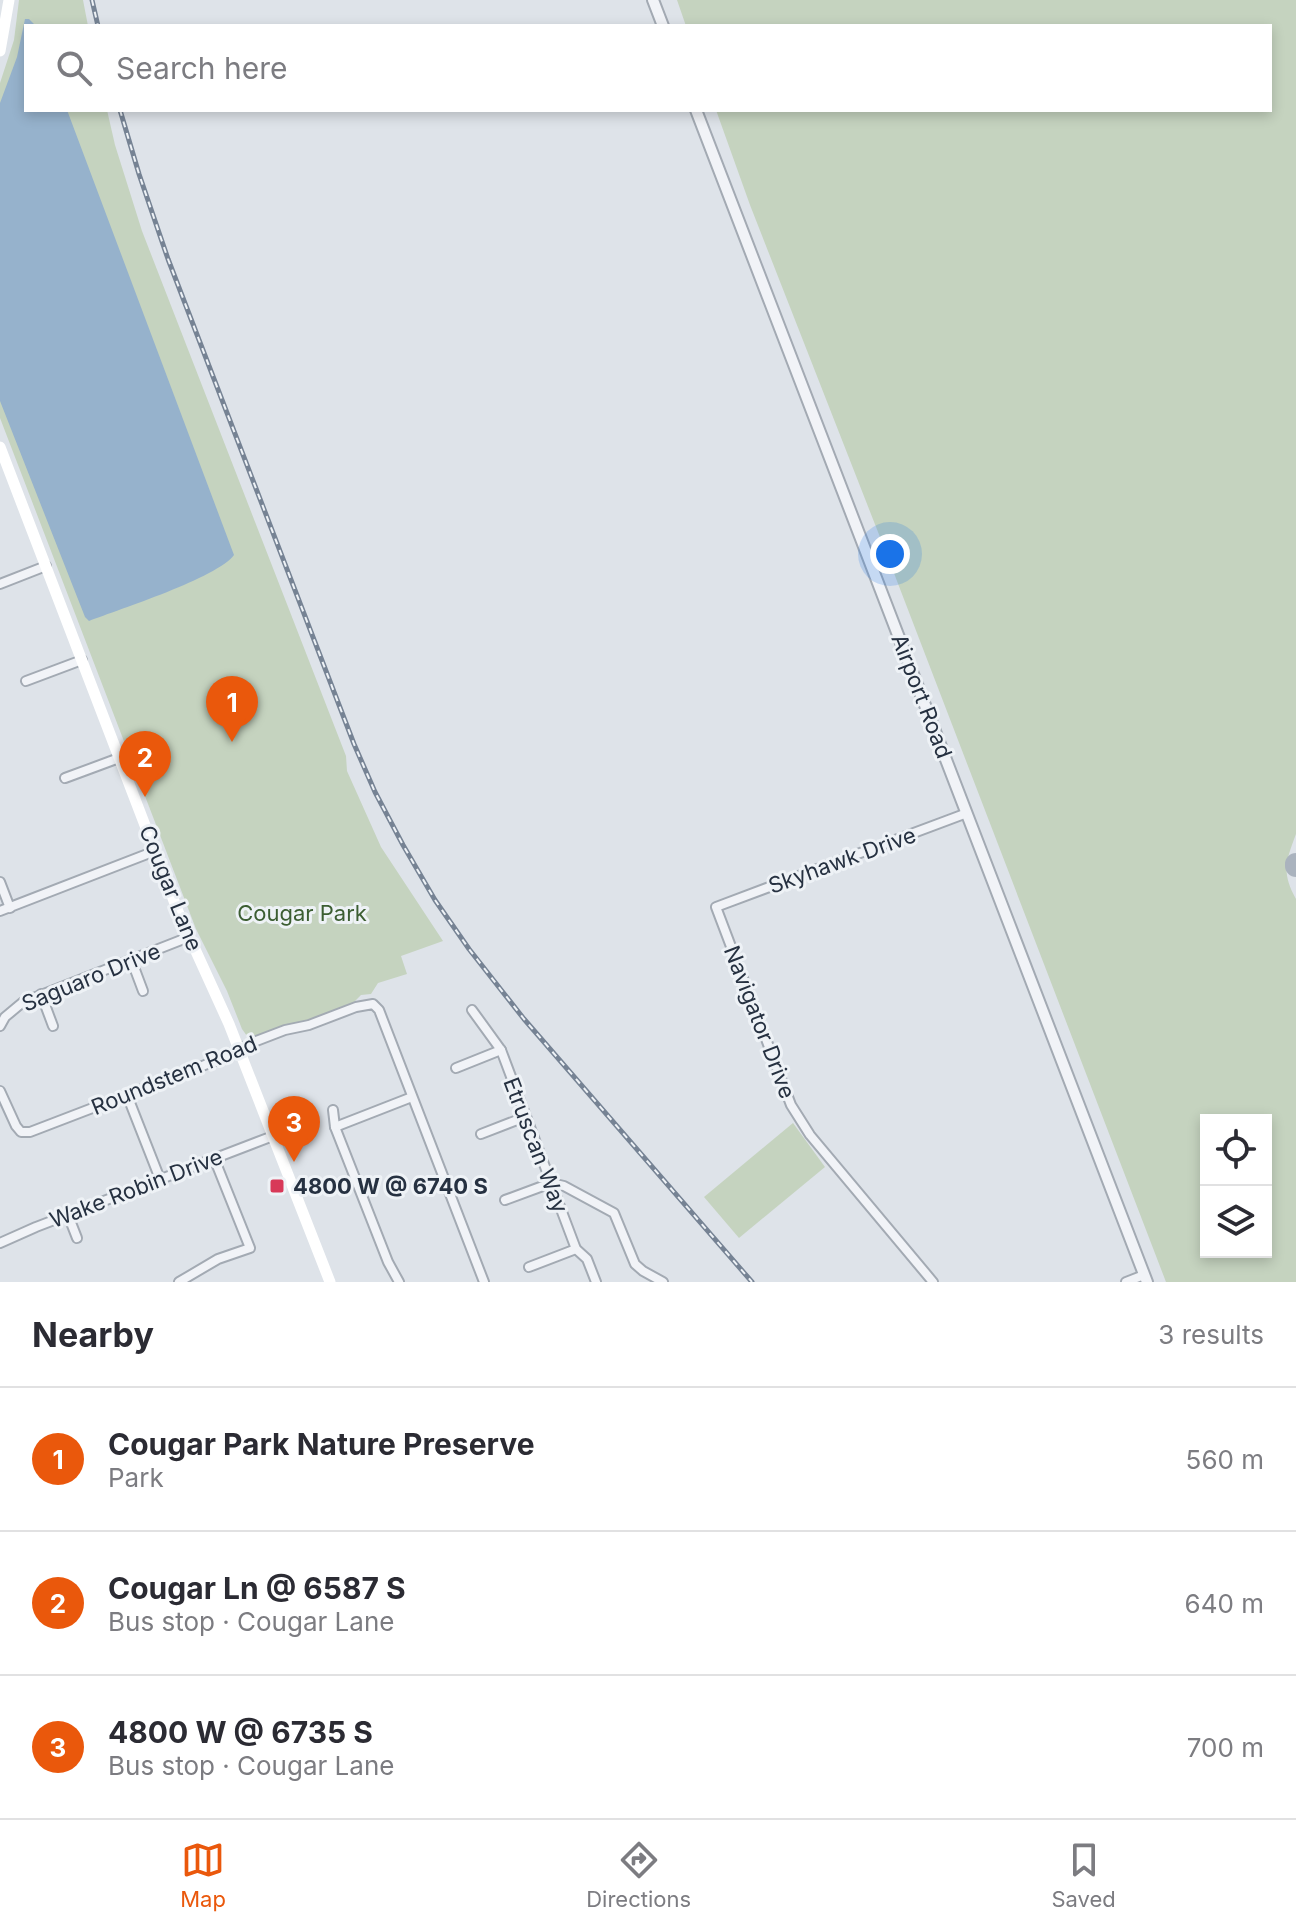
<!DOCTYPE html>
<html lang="en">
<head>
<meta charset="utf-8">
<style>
	:root { --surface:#fff; --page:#f7f7f7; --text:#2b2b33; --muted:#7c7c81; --line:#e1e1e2; --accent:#ea580c }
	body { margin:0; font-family:Inter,sans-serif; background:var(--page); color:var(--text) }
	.controls { position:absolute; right:24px; bottom:24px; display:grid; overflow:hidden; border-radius:0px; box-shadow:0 4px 12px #0003 }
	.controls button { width:72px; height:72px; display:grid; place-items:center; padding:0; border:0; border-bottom:2px solid var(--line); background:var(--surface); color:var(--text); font:40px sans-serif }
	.you { position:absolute; left:890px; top:554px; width:28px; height:28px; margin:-20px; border:6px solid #fff; border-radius:50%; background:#1a73e8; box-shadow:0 0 0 12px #1a73e833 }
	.badge { display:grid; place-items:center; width:52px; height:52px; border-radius:50%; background:var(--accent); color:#fff; font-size:26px; font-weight:700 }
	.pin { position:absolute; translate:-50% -66px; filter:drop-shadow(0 2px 4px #0008) }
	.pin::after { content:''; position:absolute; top:42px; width:28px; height:24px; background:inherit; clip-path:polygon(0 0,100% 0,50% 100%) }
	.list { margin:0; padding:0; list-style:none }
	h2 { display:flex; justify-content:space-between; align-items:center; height:104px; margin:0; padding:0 32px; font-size:34px }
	h2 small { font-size:26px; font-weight:400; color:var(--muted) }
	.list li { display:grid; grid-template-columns:52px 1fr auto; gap:24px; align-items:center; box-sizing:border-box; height:144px; padding:0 32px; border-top:2px solid var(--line) }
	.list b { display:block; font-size:30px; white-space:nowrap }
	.list p { margin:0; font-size:26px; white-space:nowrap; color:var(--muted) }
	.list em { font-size:26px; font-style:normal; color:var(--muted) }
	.icon { flex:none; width:44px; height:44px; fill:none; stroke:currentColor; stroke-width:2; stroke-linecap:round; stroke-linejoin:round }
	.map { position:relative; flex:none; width:1296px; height:1282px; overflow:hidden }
	.search { position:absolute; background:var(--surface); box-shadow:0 4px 12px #0003; left:24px; right:24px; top:24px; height:88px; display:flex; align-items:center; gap:20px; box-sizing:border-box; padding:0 28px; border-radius:0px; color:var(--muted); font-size:30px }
	.sheet { height:536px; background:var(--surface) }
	nav { display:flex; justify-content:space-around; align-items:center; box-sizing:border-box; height:112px; border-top:2px solid var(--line); background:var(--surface); font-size:22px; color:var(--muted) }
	nav a { display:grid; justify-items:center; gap:4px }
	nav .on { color:var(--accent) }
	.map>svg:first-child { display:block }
	.green { fill:#c5d3bf; fill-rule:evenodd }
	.water { fill:#96b2cc }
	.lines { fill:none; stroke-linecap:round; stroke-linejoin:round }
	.taxiway { stroke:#aab3be; stroke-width:22 }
	.minor-casing { stroke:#a3aab3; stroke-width:12 }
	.tertiary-casing { stroke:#a3aab3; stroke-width:14 }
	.minor { stroke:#f1f3f7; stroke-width:8 }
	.tertiary { stroke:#f1f3f7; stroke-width:10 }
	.secondary { stroke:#fff; stroke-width:11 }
	.rail-casing { stroke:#768394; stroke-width:5 }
	.rail { stroke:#eef2f6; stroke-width:2; stroke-dasharray:6; stroke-linecap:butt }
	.poi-dot { fill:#d83958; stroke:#eef2f6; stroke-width:3 }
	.labels { text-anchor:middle; stroke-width:6; stroke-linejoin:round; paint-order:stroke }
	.street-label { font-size:22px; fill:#263141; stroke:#eef2f6 }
	.park-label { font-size:22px; fill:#3c5e32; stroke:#eef2f6 }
	.poi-label { font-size:22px; font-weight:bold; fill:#263141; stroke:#eef2f6; text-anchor:start }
</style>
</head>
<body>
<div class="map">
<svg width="1296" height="1282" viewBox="0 0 1296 1282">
	<rect width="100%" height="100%" fill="#dee3e9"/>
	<g class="green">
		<path d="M19 0H83L88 26H26V110H107L115 145 142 231 346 756 347 771 381 847 443 941 401 956 407 974 378 983 371 994 361 995 354 1002 308 1020 283 1026 254 1037 247 1036 242 1029 227 991 196 929 0 418V83L14 40Z"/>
		<path d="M677 0H1296V834C1286 861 1281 872 1296 899V1282H1166L887 555 750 205 716 110H1270V26H686ZM1206 1120H1266V1252H1206Z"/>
		<path d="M793 1123 825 1167 739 1238 704 1197Z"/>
	</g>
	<path class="water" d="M25 19H29L36 26H26V110H67L234 555C217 578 120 609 89 621L85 617 0 401V103L17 57Z"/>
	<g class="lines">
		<path class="taxiway" d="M1296 864V866"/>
		<g class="minor-casing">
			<g id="minor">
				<path d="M0 584 46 566"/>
				<path d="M26 681 82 660"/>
				<path d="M65 778 119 758"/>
				<path d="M0 882 10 908"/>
				<path d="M0 911 155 851"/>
				<path d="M131 959 143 991"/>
				<path d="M41 994 53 1026"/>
				<path d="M472 1010 501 1050 576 1249 587 1259 596 1282"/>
				<path d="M0 1026 5 1017 23 1002 189 937"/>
				<path d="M456 1068 501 1050"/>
				<path d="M0 1091 16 1126 21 1132H30L223 1058 251 1043 285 1030 309 1025 356 1007 373 1004 379 1010 484 1282"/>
				<path d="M127 1095 160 1179"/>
				<path d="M333 1110 335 1127 388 1262 399 1282"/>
				<path d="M335 1127 412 1097"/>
				<path d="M481 1134 525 1117"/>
				<path d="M505 1200 551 1183 564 1186 614 1213 635 1264 643 1271 663 1282"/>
				<path d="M68 1215 77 1238"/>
				<path d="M0 1243 36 1227 273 1136"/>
				<path d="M529 1267 576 1249"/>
				<path d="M179 1282 218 1259 250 1248 214 1158"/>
				<path d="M933 1282 810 1135 791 1105 716 907 967 813"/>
				<path d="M1126 1282 1144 1275"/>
			</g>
		</g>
		<g class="tertiary-casing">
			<g id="tertiary">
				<path d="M653 0 663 26"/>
				<path d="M696 110 1147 1282"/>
			</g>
		</g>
		<use href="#minor" class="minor"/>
		<use href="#tertiary" class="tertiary"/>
		<g class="secondary">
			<path d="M0 51 9 0"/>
			<path d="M0 447 179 914 229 1024 330 1282"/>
		</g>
		<g class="rail-casing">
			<g id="rail">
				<path d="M92 0 98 26"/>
				<path d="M120 110 139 174 168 259 354 744 375 792 403 845 435 900 469 949 524 1019 752 1282"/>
			</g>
		</g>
		<use href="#rail" class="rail"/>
	</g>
	<rect class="poi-dot" x="269" y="1178" width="16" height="16" rx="4"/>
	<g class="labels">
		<g class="street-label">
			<text transform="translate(922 696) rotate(69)" y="8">Airport Road</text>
			<text transform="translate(842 860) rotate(-20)" y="8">Skyhawk Drive</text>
			<text transform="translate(171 888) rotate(68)" y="8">Cougar Lane</text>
			<text transform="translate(91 977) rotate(-22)" y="8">Saguaro Drive</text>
			<text transform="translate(760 1022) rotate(69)" y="8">Navigator Drive</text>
			<text transform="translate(174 1075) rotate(-22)" y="8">Roundstem Road</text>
			<text transform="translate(536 1145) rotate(69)" y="8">Etruscan Way</text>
			<text transform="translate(136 1188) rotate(-21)" y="8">Wake Robin Drive</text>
		</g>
		<g class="park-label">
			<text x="302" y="921">Cougar Park</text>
		</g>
		<g class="poi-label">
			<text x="293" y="1194">4800 W @ 6740 S</text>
		</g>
	</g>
</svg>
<div class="controls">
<button><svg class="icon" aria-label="locate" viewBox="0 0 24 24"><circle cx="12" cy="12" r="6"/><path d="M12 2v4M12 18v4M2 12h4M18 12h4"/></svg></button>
<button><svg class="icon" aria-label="layers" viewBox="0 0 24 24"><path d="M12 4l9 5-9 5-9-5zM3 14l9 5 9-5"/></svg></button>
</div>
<div class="you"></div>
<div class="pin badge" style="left:232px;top:742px">1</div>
<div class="pin badge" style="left:145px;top:797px">2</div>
<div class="pin badge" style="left:294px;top:1162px">3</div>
<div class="search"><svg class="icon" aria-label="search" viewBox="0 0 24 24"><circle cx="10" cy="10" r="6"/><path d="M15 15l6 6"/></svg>Search here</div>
</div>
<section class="sheet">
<h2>Nearby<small>3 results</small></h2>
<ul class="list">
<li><span class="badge">1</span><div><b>Cougar Park Nature Preserve</b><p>Park</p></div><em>560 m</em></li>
<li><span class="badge">2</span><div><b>Cougar Ln @ 6587 S</b><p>Bus stop · Cougar Lane</p></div><em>640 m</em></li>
<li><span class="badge">3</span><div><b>4800 W @ 6735 S</b><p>Bus stop · Cougar Lane</p></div><em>700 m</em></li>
</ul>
</section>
<nav>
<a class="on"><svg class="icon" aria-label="map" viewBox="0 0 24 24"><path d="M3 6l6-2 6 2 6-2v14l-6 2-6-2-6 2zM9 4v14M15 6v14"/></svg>Map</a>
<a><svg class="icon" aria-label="directions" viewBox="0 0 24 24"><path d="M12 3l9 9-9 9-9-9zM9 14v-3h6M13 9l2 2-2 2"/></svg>Directions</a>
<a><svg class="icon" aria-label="saved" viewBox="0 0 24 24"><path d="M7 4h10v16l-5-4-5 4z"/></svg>Saved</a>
</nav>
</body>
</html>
